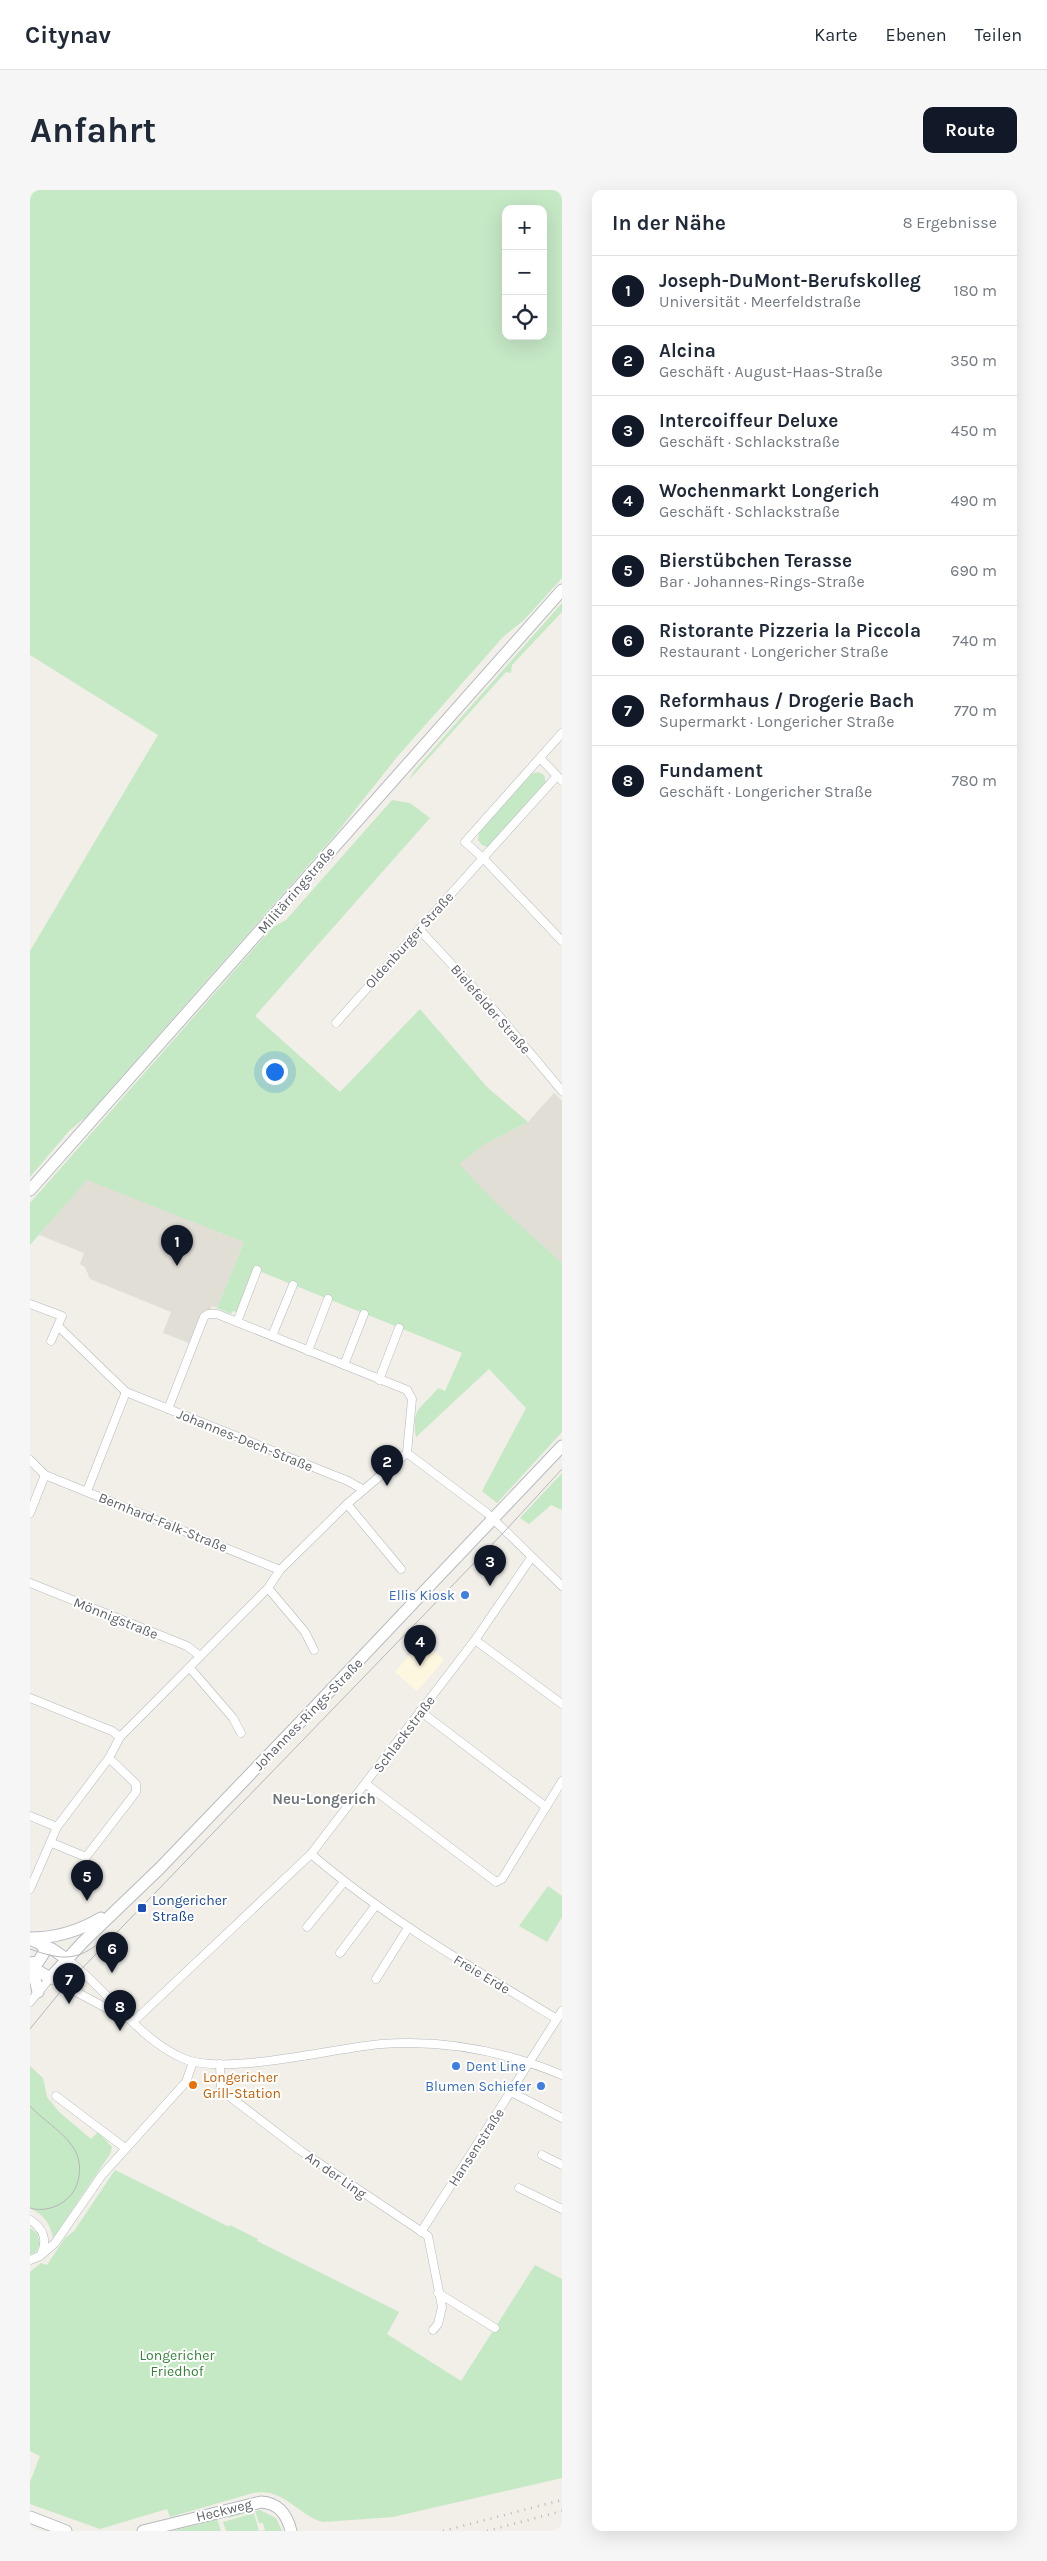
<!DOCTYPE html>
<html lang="de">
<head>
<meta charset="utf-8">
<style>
	:root { --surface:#fff; --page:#f6f6f7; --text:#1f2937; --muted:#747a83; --line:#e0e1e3; --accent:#111827 }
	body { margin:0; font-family:Karla,sans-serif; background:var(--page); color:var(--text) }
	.controls { position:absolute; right:15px; top:15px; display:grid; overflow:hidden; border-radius:10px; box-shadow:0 5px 20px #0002 }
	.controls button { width:45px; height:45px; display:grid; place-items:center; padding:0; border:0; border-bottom:1px solid var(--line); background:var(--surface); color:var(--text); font:25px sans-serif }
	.you { position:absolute; left:244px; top:881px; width:18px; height:18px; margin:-12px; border:4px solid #fff; border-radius:50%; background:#1a73e8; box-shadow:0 0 0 8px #1a73e833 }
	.badge { display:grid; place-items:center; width:32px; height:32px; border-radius:50%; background:var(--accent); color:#fff; font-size:16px; font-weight:700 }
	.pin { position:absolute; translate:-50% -41px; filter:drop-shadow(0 1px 2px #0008) }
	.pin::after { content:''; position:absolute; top:26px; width:18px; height:15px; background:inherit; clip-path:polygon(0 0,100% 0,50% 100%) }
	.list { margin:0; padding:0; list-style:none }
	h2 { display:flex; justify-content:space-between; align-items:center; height:65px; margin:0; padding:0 20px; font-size:21px }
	h2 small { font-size:16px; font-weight:400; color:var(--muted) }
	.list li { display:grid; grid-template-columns:32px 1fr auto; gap:15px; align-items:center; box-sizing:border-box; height:70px; padding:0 20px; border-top:1px solid var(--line) }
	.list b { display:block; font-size:19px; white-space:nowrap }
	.list p { margin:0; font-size:16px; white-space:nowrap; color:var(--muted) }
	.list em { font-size:16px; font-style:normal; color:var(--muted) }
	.icon { flex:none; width:28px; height:28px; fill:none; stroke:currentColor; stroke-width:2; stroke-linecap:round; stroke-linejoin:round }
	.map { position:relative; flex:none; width:532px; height:2341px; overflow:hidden; border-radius:10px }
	header { display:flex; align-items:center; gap:30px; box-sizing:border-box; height:70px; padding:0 25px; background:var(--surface); border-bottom:1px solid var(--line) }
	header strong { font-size:24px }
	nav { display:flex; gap:28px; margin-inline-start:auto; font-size:18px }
	.intro { display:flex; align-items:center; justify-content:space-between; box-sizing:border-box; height:120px; padding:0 30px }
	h1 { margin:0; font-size:35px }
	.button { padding:12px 22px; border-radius:10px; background:var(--accent); color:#fff; font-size:18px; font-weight:700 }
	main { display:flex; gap:30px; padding:0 30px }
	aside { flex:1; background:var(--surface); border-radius:10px; box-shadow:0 5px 20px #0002 }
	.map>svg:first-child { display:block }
	.commercial { fill:#fef7e0 }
	.education { fill:#e1ded6 }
	.green { fill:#c5e8c5; fill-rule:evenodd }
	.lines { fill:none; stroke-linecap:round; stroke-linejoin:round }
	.street-casing { stroke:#b5b8bc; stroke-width:9 }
	.secondary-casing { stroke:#b6babf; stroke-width:13 }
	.street { stroke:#fff; stroke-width:8 }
	.secondary { stroke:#fff; stroke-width:11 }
	.tram { stroke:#b6b7b8; stroke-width:1 }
	.rail { stroke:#b6b7b8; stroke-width:2.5; stroke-dasharray:1 6; stroke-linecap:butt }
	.shop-dot { fill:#3f7fe0; stroke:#fff; stroke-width:2 }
	.transit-dot { fill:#1a4fb4; stroke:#fff; stroke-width:2 }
	.food-dot { fill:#e8710a; stroke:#fff; stroke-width:2 }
	.labels { text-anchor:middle; stroke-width:4; stroke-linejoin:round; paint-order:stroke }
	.street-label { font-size:14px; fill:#5f6368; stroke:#fff }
	.shop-label { font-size:14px; fill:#366cbe; stroke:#fff; text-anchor:end }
	.transit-label { font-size:14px; fill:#164399; stroke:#fff; text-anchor:start }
	.food-label { font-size:14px; fill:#c56008; stroke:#fff; text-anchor:start }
	.park-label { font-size:14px; fill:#348238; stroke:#fff }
	.neighbourhood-label { font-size:15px; font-weight:bold; fill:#70757a; stroke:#fff }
</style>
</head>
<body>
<header>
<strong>Citynav</strong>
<nav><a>Karte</a><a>Ebenen</a><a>Teilen</a></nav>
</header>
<div class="intro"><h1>Anfahrt</h1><a class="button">Route</a></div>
<main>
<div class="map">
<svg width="532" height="2341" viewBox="0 0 532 2341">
	<rect width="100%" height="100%" fill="#f1efe8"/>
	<path class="commercial" d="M392 1451 414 1470 387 1501 365 1482Z"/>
	<g class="education">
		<path d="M524 903 532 911V1073L467 1015 428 974 455 954 498 932Z"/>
		<path d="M57 989 214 1052 187 1118 182 1116 180 1120 169 1127 159 1153 133 1143 141 1122 60 1089 55 1077 50 1074 54 1063 9 1045Z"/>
	</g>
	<g class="green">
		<path d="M0 0H532V388L494 430 473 447 367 567 305 645 56 927 40 940 0 987V761L128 545 0 465ZM476 19H513V146H476Z"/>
		<path d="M532 413V422L482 475 481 483 476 482 379 590 384 581Z"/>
		<path d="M508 582 514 585 516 593 460 658 452 655 448 650 449 643 501 584Z"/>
		<path d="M362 610 380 613 400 628 225 826 310 902 390 819 457 897 498 932 455 954 429 974 468 1015 532 1073V1242L467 1313 452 1301 496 1218 459 1179 386 1247C381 1216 392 1219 408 1198L415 1201 432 1163 224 1079 207 1122 203 1121 201 1124 187 1118 214 1052 57 990 0 1055V1013L243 737 256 730Z"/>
		<path d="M532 1283V1320L521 1315 499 1334 490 1328Z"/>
		<path d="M518 1696 532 1706V1727L517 1752 489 1736Z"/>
		<path d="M0 1876 13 1888 17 1907 29 1922 61 1949 68 1942 82 1957 80 1964 23 2048C20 2033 14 2025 0 2018Z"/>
		<path d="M85 1980 199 2037 200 2035 228 2049 227 2051 369 2122 357 2144 431 2191 505 2075 532 2089V2288L363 2327 293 2332C267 2325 254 2297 223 2303L140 2327 137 2319 70 2339 0 2314V2292L10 2266 0 2261V2082L11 2073 17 2075 35 2048 44 2041Z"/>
		<path d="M0 2038 7 2043 10 2054 6 2062 0 2065Z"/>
		<path d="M230 2320 246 2328 252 2341H231L235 2340 233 2333H229L225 2321 198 2328V2326Z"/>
		<path d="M224 2323 229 2341H196L193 2332Z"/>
		<path d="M187 2329 191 2341H142Z"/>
	</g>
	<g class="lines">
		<g class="street-casing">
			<g id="street">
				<path d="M510 568 532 591"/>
				<path d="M527 586 453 668 532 751"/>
				<path d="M389 739 465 821 532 901"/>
				<path d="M306 833 453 668 435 652 532 543"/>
				<path d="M0 1114 32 1126 21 1151"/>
				<path d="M207 1132 227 1080"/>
				<path d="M28 1136 96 1202"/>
				<path d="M242 1146 263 1095"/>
				<path d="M278 1161 298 1109"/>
				<path d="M314 1175 334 1124"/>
				<path d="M349 1190 369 1138"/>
				<path d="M138 1219 174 1127 178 1124H187L377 1200 382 1209 377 1263"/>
				<path d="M377 1263 457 1323 532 1396"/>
				<path d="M0 1270 15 1285"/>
				<path d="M57 1301 96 1202 318 1291 332 1299"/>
				<path d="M317 1314 371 1379"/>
				<path d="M0 1323 15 1285 250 1380"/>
				<path d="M0 1393 157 1456 170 1466"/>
				<path d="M238 1398 275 1442 284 1460"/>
				<path d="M445 1450 532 1514"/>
				<path d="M160 1478 203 1528 211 1543"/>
				<path d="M0 1508 82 1541 90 1547"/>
				<path d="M390 1521 516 1617"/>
				<path d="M336 1594 466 1692 472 1689 532 1591"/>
				<path d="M0 1626 27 1637"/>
				<path d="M22 1653 56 1667 106 1602V1594L79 1568"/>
				<path d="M281 1664C357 1729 442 1778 527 1829"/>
				<path d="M0 1699 27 1637 79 1568 90 1547 238 1398 250 1380 317 1314 377 1263"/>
				<path d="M277 1737 314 1692"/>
				<path d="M310 1763 346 1715"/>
				<path d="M38 1770C77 1799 106 1847 152 1868 194 1887 302 1858 351 1854 414 1849 474 1861 532 1885"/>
				<path d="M346 1789 378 1738"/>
				<path d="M0 1812 20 1788 95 1828"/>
				<path d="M103 1832 281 1664 445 1450 501 1368"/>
				<path d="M190 1874 191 1900 271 1961 398 2046 412 2117 408 2134 403 2140"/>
				<path d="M481 1902 532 1928"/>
				<path d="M26 1906 95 1958"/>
				<path d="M512 1965 532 1975"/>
				<path d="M489 1998 532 2019"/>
				<path d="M0 2030C13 2038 18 2050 11 2064"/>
				<path d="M391 2042 532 1821"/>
				<path d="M0 2070 10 2066 25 2053 72 1985 156 1892 163 1872"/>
				<path d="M408 2103 465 2138"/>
			</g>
		</g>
		<g class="secondary-casing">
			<g id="secondary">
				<path d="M0 1000 532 400"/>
				<path d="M0 1748C25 1748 49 1741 71 1728"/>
				<path d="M2 1750 22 1759 38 1770"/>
				<path d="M0 1773 8 1772 15 1761 11 1753"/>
				<path d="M0 1776 20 1788 53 1752 129 1679 278 1524 532 1256"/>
				<path d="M0 1783 5 1789 8 1802"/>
				<path d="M0 2327 36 2341"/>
				<path d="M113 2341 231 2312C249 2313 257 2325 261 2341"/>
			</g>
		</g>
		<use href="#street" class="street"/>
		<use href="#secondary" class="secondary"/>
		<g class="tram">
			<path d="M0 1759C31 1770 46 1772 72 1751"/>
			<path d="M0 1839 35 1796 475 1341 532 1279"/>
			<path d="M0 1916C19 1937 55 1952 49 1986 48 1994 44 2003 37 2009 27 2018 12 2022 0 2018"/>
		</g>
		<g class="rail">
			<path d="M413 2341 532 2310"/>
			<path d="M457 2341 532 2321"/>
		</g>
	</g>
	<g class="shop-dot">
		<circle cx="435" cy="1405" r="5"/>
		<circle cx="426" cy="1876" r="5"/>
		<circle cx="511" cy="1896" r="5"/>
	</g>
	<rect class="transit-dot" x="107" y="1713" width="10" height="10" rx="2.5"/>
	<circle class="food-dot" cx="163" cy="1895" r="5"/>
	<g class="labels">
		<g class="street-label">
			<text transform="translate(266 700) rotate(-49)" y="5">Militärringstraße</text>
			<text transform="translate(379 750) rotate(-48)" y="5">Oldenburger Straße</text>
			<text transform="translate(461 819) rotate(49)" y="5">Bielefelder Straße</text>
			<text transform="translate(215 1250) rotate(22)" y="5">Johannes-Dech-Straße</text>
			<text transform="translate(133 1332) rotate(22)" y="5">Bernhard-Falk-Straße</text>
			<text transform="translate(86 1428) rotate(22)" y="5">Mönnigstraße</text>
			<text transform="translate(278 1524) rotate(-46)" y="5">Johannes-Rings-Straße</text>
			<text transform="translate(374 1544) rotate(-53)" y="5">Schlackstraße</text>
			<text transform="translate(452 1784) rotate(31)" y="5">Freie Erde</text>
			<text transform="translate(446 1957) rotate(-57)" y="5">Hansenstraße</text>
			<text transform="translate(306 1985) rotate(35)" y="5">An der Ling</text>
			<text transform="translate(194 2320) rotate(-14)" y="5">Heckweg</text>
		</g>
		<g class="shop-label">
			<text x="425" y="1410">Ellis Kiosk</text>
			<text x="436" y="1881" text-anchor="start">Dent Line</text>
			<text x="501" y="1901">Blumen Schiefer</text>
		</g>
		<g class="transit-label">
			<text x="122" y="1715">Longericher<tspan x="122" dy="16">Straße</tspan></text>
		</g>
		<g class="food-label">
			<text x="173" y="1892">Longericher<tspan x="173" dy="16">Grill-Station</tspan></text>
		</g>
		<g class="park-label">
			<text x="147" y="2170">Longericher<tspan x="147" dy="16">Friedhof</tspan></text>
		</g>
		<g class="neighbourhood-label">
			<text x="294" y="1614">Neu-Longerich</text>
		</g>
	</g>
</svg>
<div class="controls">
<button>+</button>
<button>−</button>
<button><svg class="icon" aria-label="locate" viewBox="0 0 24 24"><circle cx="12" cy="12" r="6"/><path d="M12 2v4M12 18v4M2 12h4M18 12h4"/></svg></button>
</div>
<div class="you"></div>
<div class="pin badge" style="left:147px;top:1076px">1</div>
<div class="pin badge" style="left:357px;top:1296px">2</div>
<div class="pin badge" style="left:460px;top:1396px">3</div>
<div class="pin badge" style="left:390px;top:1476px">4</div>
<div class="pin badge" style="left:57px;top:1711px">5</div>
<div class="pin badge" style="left:82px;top:1783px">6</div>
<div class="pin badge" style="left:39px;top:1814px">7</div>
<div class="pin badge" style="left:90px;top:1841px">8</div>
</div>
<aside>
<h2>In der Nähe<small>8 Ergebnisse</small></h2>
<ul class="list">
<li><span class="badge">1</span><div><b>Joseph-DuMont-Berufskolleg</b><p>Universität · Meerfeldstraße</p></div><em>180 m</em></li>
<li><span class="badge">2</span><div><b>Alcina</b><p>Geschäft · August-Haas-Straße</p></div><em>350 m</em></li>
<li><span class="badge">3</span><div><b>Intercoiffeur Deluxe</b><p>Geschäft · Schlackstraße</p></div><em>450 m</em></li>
<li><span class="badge">4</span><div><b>Wochenmarkt Longerich</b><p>Geschäft · Schlackstraße</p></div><em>490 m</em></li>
<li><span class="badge">5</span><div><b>Bierstübchen Terasse</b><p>Bar · Johannes-Rings-Straße</p></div><em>690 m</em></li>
<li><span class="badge">6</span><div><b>Ristorante Pizzeria la Piccola</b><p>Restaurant · Longericher Straße</p></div><em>740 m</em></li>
<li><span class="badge">7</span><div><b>Reformhaus / Drogerie Bach</b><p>Supermarkt · Longericher Straße</p></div><em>770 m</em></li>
<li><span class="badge">8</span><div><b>Fundament</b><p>Geschäft · Longericher Straße</p></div><em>780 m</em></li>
</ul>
</aside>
</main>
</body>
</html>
